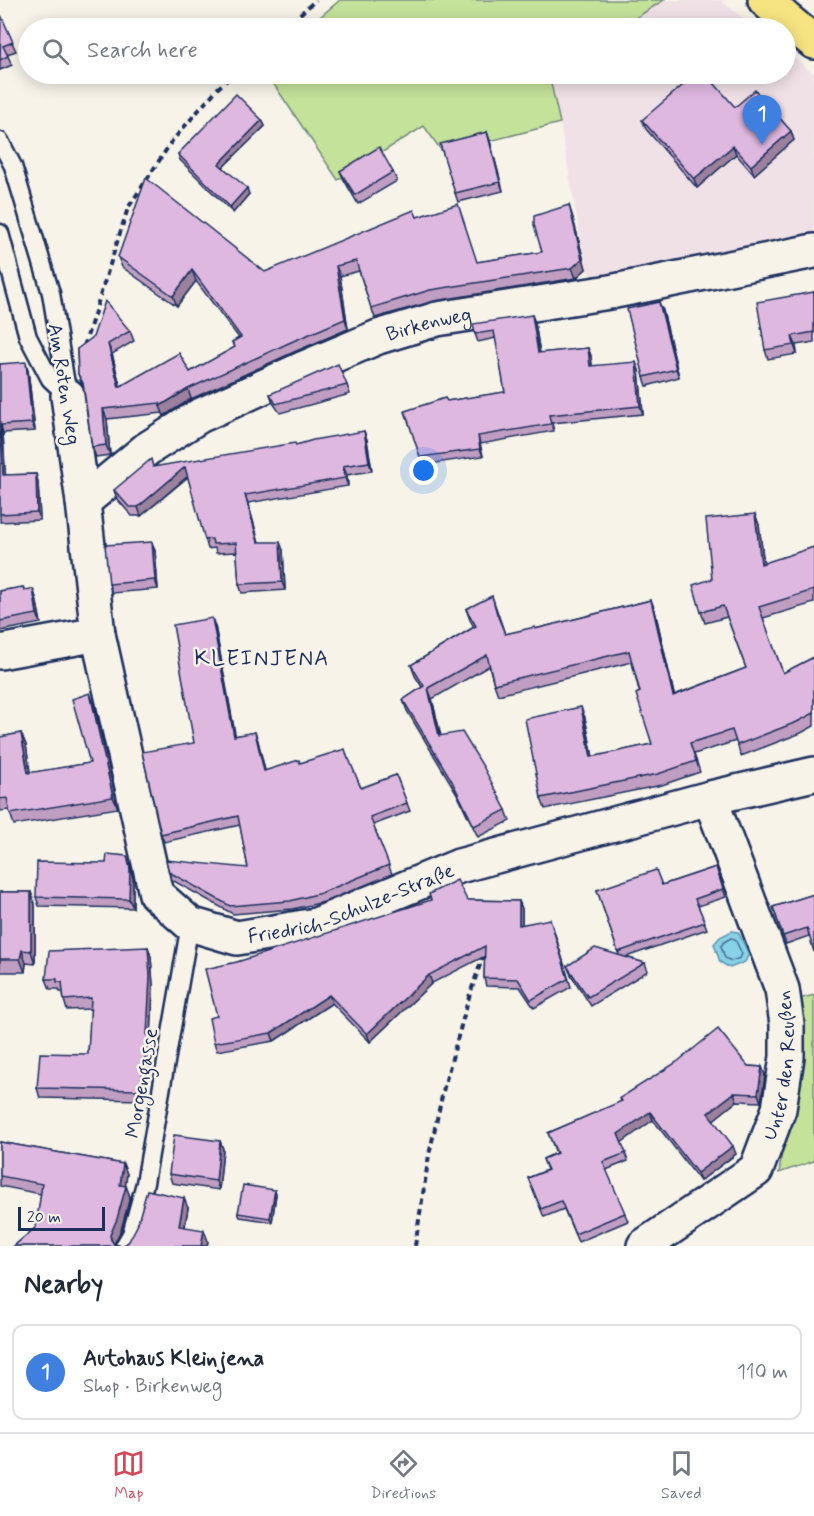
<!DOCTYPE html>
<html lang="en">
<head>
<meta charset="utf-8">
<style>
	:root { --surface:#fff; --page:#f2f2f3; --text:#1f2937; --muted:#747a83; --line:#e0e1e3; --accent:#d1495b }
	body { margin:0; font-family:Mynerve,sans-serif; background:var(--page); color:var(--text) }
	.scale { position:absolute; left:18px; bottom:15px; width:87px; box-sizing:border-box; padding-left:6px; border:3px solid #1b2f5e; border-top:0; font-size:16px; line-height:21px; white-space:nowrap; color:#1b2f5e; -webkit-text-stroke:4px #f7f3e8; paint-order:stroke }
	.you { position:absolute; left:424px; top:471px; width:21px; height:21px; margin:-15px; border:4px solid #fff; border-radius:50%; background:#1a73e8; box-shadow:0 0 0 9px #1a73e833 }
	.badge { display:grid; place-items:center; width:39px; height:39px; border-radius:50%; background:var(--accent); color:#fff; font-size:20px; font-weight:700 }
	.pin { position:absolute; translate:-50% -50px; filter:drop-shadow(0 2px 3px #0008) }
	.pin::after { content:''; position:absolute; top:32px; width:21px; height:18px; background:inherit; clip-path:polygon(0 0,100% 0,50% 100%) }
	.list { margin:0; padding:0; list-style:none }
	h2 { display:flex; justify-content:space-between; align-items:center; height:78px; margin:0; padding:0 24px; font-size:26px }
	h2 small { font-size:20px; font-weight:400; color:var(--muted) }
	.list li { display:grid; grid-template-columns:39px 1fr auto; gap:18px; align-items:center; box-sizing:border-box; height:96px; margin:0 12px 12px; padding:0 12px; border:2px solid var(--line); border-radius:12px }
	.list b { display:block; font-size:22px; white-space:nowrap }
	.list p { margin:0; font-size:20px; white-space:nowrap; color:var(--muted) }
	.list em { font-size:20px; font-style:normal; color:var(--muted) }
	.icon { flex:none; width:33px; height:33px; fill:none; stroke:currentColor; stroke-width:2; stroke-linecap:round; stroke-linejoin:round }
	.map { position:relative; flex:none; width:814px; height:1246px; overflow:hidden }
	.search { position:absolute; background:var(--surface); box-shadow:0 3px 15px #0003; left:18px; right:18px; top:18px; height:66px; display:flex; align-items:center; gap:15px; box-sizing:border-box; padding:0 21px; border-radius:33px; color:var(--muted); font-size:22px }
	.sheet { height:186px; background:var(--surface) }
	nav { display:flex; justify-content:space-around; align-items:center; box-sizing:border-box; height:84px; border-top:2px solid var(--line); background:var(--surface); font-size:16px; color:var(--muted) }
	nav a { display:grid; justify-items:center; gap:3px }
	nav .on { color:var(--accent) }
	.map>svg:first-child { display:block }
	.built { fill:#f0e1e6 }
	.green { fill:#c4e29a; stroke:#70887c; stroke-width:1.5 }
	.water { fill:#87d2e7; stroke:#5c91b0; stroke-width:1.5 }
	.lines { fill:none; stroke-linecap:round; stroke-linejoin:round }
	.shore { stroke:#467095; stroke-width:1.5 }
	.lane-casing { stroke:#1b2f5e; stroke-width:21 }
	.street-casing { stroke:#1b2f5e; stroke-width:38 }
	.secondary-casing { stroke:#1b2f5e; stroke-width:38 }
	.primary-casing { stroke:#1b2f5e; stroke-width:38 }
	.path { stroke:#1b2f5e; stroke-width:4; stroke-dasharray:6 4.5; stroke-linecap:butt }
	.lane { stroke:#f7f3e8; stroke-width:16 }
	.street { stroke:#f7f3e8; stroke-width:33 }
	.secondary { stroke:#f7f3e8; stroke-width:33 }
	.primary { stroke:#f6e381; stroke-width:33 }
	.wall { fill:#c09ec1; stroke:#1b2f5e; stroke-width:1.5 }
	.shaded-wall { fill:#9c819d; stroke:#1b2f5e; stroke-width:1.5 }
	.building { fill:#dfb8e0; stroke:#1b2f5e; stroke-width:1.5 }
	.labels { text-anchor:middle; stroke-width:5; stroke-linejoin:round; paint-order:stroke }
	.street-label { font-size:20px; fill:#1b2f5e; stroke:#f7f3e8 }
	.quarter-label { font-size:22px; letter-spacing:1.5px; fill:#1b2f5e; stroke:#f7f3e8 }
</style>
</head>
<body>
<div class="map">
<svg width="814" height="1246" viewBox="0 0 814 1246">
	<rect width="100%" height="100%" fill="#f7f3e8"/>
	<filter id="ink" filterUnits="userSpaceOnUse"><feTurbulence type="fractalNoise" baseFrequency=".0167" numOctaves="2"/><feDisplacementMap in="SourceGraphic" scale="12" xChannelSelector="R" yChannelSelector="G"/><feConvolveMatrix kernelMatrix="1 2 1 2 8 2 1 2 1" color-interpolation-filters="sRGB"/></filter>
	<g filter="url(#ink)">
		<g class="built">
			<path d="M664 0H720L756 28H620Z"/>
			<path d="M786 51 814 74V234L591 276 586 269 560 123 549 75 786 74Z"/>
		</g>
		<g class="green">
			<path d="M340 0H664L620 28H307Z"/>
			<path d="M267 74H551L549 75 560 123 443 153 424 126 338 180Z"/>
			<path d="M814 995V1161L779 1173 798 1045 795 1000Z"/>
		</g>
		<path class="water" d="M732 931 738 932 749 954 745 962 730 968 720 962 714 944 720 937Z"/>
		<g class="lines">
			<path class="shore" d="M731 938 735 939 742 954 740 958 731 961 725 958 721 946 724 942Z"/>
			<g class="lane-casing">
				<g id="lane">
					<path d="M0 141 13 166 51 293 68 396"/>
					<path d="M0 233 28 337 50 379 68 396"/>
					<path d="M124 1246 131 1234 145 1183 190 924"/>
				</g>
			</g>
			<g class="street-casing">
				<g id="street">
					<path d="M68 396 83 502 98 634"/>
					<path id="s1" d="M83 502 147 449 199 416 302 369 378 337 437 319 610 292 814 251"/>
					<path id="s2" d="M644 1246 756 1170 779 1109 787 1057V1024L782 989 710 798"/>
				</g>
			</g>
			<g class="secondary-casing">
				<g id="secondary">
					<path id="s3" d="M0 652 98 634 156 894 190 924 237 938 316 925 459 866 710 798 814 774"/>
				</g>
			</g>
			<g class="primary-casing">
				<path id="primary" d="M765 0 786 19 814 42"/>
			</g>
			<g class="path">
				<path d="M284 28 316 0"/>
				<path d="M84 346 128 208 172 141 218 88 234 74"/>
				<path d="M415 1246 429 1155 444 1087 469 997 483 956V952"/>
			</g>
			<use href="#lane" class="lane"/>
			<use href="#street" class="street"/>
			<use href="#secondary" class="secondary"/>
			<use href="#primary" class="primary"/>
		</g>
		<g class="wall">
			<path d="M0 16 16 51 7 54 12 65 0 70Z"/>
			<path d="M735 107 794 140 754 175 736 154 697 188 646 129 642 120Z"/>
			<path d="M262 120 265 126 223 167 249 194 233 213 180 160 178 154Z"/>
			<path d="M487 132 490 141 503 191 458 202 455 193Z"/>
			<path d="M340 171 393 172 397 181 358 204 344 180Z"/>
			<path d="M572 215 586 269 576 278 434 301 375 318 359 271 340 276 348 329 294 352 191 399 164 416 163 413 107 419 110 455 96 457 92 447 83 387 78 374 77 349 130 331 134 341 112 354 120 386 190 372 234 348 232 342 239 338 196 281 177 306 122 267 118 257 265 272 417 217 477 262 542 252Z"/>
			<path d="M814 292V342L796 345 797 354 768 359 765 350Z"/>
			<path d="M663 311 679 377 647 386 644 377Z"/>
			<path d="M532 315 535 323 540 353 588 348 591 356 592 366 639 370 643 414 552 423 554 431 480 444 483 456 423 465 405 411 447 401 505 392 496 338 478 342 475 334Z"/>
			<path d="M0 364 28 370 35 431 3 433 5 475 36 474 38 482 40 520 0 522Z"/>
			<path d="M347 385 350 394 280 413 273 403 270 394Z"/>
			<path d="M364 431 367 440 372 471 347 475 348 486 248 503 259 542 283 550 285 590 242 593 239 584 237 552 216 553 215 548 208 549 188 477 141 516H132L117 499 114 490 154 467 296 445Z"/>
			<path d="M755 514 759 525 764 564 814 547V603L763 618 783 673 814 657V726L801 733 741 756 736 741 694 754 700 772 662 785 545 809 541 798 585 718 593 757 652 744 632 662 498 695 494 684 489 666 432 699 441 736 506 810 510 821 478 837 456 792 407 711 403 700 422 687 415 676 411 665 474 627 470 620 466 609 492 596 505 634 535 629 651 600 655 611 674 695 746 668 727 617 705 623 701 612 712 579Z"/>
			<path d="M155 551 158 589 112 593 109 584Z"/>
			<path d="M23 587 25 590 33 589 36 598 41 623 0 631V591Z"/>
			<path d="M215 626 235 736 255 732 258 741 265 771 300 763 348 759 361 788 396 775 410 811 373 825 392 874 324 902 293 909 233 914 172 880 169 872 248 868 240 825 164 842 161 834 194 743Z"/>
			<path d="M94 704 118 808 14 825 9 810 0 811V737L21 733 26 745 30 773 90 763Z"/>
			<path d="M106 863 130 864 133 878V908L39 906 36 897Z"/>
			<path d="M716 867 726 897 698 906 707 929 626 957 645 963 648 971 591 1006 571 975 567 966 619 955 597 890 662 885Z"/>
			<path d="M0 892H31L35 905V964L26 963 25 972H0Z"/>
			<path d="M814 894 809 936 786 944 773 907Z"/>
			<path d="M467 900 519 901 522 909V925L553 927 571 987 534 1008 520 987 486 986 484 978 485 956 432 983 370 1042 332 1003 274 1041 217 1051 214 1043 217 1016 237 962Z"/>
			<path d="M148 947 151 957 153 986 151 1039 153 1045 143 1100 40 1098 37 1088 88 1054 91 1009 67 1010 64 1000 63 992H60L59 989H50L46 979Z"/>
			<path d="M748 1066 762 1067 765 1075 761 1102 737 1101 713 1120 736 1154 700 1181 653 1120 621 1142 628 1161 606 1170 628 1221 578 1242 564 1209 544 1217 528 1178 547 1170 543 1159 556 1153 548 1133 621 1102 620 1098Z"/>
			<path d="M220 1141 223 1149 219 1190 172 1183 169 1174Z"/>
			<path d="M0 1142 123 1164 127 1174 125 1186H126L130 1197 121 1230 114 1244 121 1246 126 1244 188 1208 185 1227 208 1241 207 1246H14L36 1227 41 1194 0 1186Z"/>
			<path d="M275 1190 276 1194 272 1222 240 1217 238 1213Z"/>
		</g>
		<g class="shaded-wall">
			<path d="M262 120 265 126 221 169 219 164Z"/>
			<path d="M791 131 794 140 754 175 751 166Z"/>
			<path d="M487 132 490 141 503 191 500 182Z"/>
			<path d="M733 146 736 154 697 188 694 179Z"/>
			<path d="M247 188 249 194 233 213 230 207Z"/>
			<path d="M569 205 572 215 586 269 576 278 572 268Z"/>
			<path d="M336 266 340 276 348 329 345 319Z"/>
			<path d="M192 270 196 281 177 306 173 296Z"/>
			<path d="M659 302 663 311 679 377 676 369Z"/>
			<path d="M532 315 535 323 541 361 538 353Z"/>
			<path d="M792 336 796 345 797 354 794 345Z"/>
			<path d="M108 344 112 354 123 397 119 387Z"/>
			<path d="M588 348 591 356 593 374 590 366Z"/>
			<path d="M26 362 28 370 35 431 32 423Z"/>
			<path d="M636 362 639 370 643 414 640 406Z"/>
			<path d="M188 389 191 399 164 416 160 406Z"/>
			<path d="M103 409 107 419 110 455 106 445Z"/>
			<path d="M1 425 3 433 6 483 3 475Z"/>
			<path d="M364 431 367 440 372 471 369 462Z"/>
			<path d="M478 436 483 456 480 449Z"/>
			<path d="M343 466 347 475 348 486 345 478Z"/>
			<path d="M185 467 188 476 141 516 138 507Z"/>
			<path d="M36 474 38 482 40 520 37 512Z"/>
			<path d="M245 495 248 503 261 551 258 542Z"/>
			<path d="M755 514 759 525 765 575 761 564Z"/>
			<path d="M152 542 155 551 158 589 155 580Z"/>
			<path d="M280 542 283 550 285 590 282 582Z"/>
			<path d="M33 589 36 598 41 623 37 614Z"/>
			<path d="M651 600 655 611 677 707 673 696Z"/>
			<path d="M212 618 215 626 237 744 234 736Z"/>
			<path d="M428 688 432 699 443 747 439 736Z"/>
			<path d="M90 693 94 704 118 808 113 797Z"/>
			<path d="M581 707 585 718 595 768 591 757Z"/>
			<path d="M255 732 258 741 267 779 264 771Z"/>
			<path d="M21 733 26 745 32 784 28 773Z"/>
			<path d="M127 856 133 878V908L129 899Z"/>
			<path d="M31 892 35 905V964L31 951Z"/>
			<path d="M519 901 522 909V934L519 925Z"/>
			<path d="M148 947 151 957 153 986 151 1039 153 1045 143 1100 140 1090 147 1035Z"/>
			<path d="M22 950 26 963 25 972 20 959Z"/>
			<path d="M429 975 432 983 370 1042 367 1034Z"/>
			<path d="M329 995 332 1003 274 1041 271 1033Z"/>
			<path d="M762 1067 765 1075 761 1102 758 1094Z"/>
			<path d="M734 1093 737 1101 711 1122 708 1113Z"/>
			<path d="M650 1112 653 1120 621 1143 618 1134Z"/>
			<path d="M220 1141 223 1149 219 1190 216 1181Z"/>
			<path d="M733 1146 736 1154 700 1181 697 1173Z"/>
			<path d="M123 1164 127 1174 124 1196 120 1185Z"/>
			<path d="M126 1186 130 1197 121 1230 113 1246 110 1235Z"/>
			<path d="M275 1190 276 1194 272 1222 270 1218Z"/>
			<path d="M184 1198 188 1208 183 1236 179 1226Z"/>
			<path d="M204 1230 208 1241 207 1246H201Z"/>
		</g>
		<g class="building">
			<path d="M1 15 13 42 3 46 8 56 0 60Z"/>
			<path d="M696 74H706L735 107 755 90 791 131 751 166 733 146 694 179 642 120Z"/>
			<path d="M236 94 262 120 219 164 247 188 230 207 178 154Z"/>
			<path d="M487 132 500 182 455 193 440 144Z"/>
			<path d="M379 147 393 172 355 195 340 171Z"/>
			<path d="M146 178 265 272 414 210 417 217 458 204 477 262 542 252 534 225V216L569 205 582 259 572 268 430 290 371 308 356 261 336 266 345 319 291 342 188 389 160 406V403L103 409 106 445 92 447 83 383 78 374 77 349 93 337 105 301 130 331 108 344 119 387 179 353 190 372 235 347 232 342 241 337 192 270 173 296 118 257Z"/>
			<path d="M814 292V332L792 336 794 345 765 350 757 302Z"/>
			<path d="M659 302 676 369 644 377 627 309Z"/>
			<path d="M532 315 538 353 588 348 590 366 636 362 640 406 549 415 551 424 478 436 480 449 420 457 405 411 445 398 447 401 505 392 494 331 475 334 473 324Z"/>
			<path d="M26 362 32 423 1 425 3 475 36 474 37 512 0 514V364Z"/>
			<path d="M338 364 347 385 276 404 270 394Z"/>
			<path d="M364 431 369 462 343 466 345 478 245 495 258 542H280L282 582 239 584 236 543 213 544 212 539 205 540 185 467 138 507H129L114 490 151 459 153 467 295 443 296 445 313 440Z"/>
			<path d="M755 514 761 564 814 547V590L759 607 783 673 814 657V713L797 722 737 745 732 730 690 743 696 761 658 774 541 798 525 719 581 707 591 757 652 744 636 694 640 692 629 651 494 684 487 655 428 688 439 736 462 732 484 768 506 810 474 826 452 781 403 700 424 686 411 665 476 626 466 609 492 596 497 614 505 634 535 627V629L651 600 673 696 746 668 723 606 701 612 693 585 712 579 706 519Z"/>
			<path d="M152 542 155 580 109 584 105 545Z"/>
			<path d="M23 587 24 590 33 589 37 614 0 621V591Z"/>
			<path d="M212 618 234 736 255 732 264 771 299 760 300 763 345 749 348 759H349L361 788 396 775 407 803 370 817 389 865 321 893 290 901 230 906 169 872 166 860 248 868 238 816 161 834 142 752 194 743 173 625Z"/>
			<path d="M90 693 113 797 10 814 7 798 0 799V737L21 733 28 773 90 763 72 699Z"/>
			<path d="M107 854 127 856 130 869 129 899 36 897 37 862 106 863Z"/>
			<path d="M716 867 723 889 695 899 705 922 618 952 597 890 656 870 662 885Z"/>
			<path d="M457 880 467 900 519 901V925L550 919 568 979 531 1000 518 979 484 978 485 946 429 975 367 1034 329 995 271 1033 214 1043 209 1018 217 1016 205 969 237 962 431 900 429 894Z"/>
			<path d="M0 892H31V951L22 950 20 959H0Z"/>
			<path d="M814 894V952L807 928 783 936 773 907Z"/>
			<path d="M148 947 150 976 147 1035 149 1034 140 1090 37 1088 40 1053 88 1054 91 998 64 1000 62 982H57V979H46L49 951Z"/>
			<path d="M595 948 645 963 588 997 567 966Z"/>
			<path d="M718 1029 748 1066 762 1067 758 1094 734 1093 708 1113 733 1146 697 1173 650 1112 618 1134 626 1153 603 1162 625 1213 575 1234 561 1201 541 1209 528 1178 548 1170 543 1159 557 1153 548 1133 622 1101 620 1098 677 1062Z"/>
			<path d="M174 1135 220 1141 216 1181 169 1174Z"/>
			<path d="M0 1142 123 1164 120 1185 126 1186 117 1219 110 1235 111 1240 114 1244 121 1246 126 1244 129 1241 137 1226 147 1190 184 1198 179 1226 204 1230 201 1246H14L36 1227 42 1184 0 1176Z"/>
			<path d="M243 1185 275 1190 270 1218 238 1213Z"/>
		</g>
	</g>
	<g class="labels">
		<g class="street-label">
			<text dy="7" stroke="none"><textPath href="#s1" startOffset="393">Birkenweg</textPath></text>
			<text transform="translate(65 384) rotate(81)" y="7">Am Roten Weg</text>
			<text dy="7" stroke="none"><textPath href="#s3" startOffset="580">Friedrich-Schulze-Straße</textPath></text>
			<text dy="7" stroke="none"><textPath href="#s2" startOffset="244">Unter den Reußen</textPath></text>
			<text transform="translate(141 1083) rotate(-80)" y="7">Morgengasse</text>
		</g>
		<g class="quarter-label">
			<text x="262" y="665">KLEINJENA</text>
		</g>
	</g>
</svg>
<div class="scale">20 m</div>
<div class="you"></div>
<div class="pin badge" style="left:762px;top:145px;background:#3f7fe0">1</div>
<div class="search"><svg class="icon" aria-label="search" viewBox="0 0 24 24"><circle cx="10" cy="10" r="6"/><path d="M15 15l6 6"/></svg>Search here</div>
</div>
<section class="sheet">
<h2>Nearby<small></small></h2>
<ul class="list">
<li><span class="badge" style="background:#3f7fe0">1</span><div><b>Autohaus Kleinjena</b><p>Shop · Birkenweg</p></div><em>110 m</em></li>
</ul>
</section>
<nav>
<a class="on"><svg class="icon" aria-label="map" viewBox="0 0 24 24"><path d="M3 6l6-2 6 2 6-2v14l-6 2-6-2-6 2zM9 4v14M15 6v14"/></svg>Map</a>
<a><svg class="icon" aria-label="directions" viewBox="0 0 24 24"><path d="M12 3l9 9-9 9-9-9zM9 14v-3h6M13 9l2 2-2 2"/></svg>Directions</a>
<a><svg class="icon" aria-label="saved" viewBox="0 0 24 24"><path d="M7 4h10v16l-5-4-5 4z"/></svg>Saved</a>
</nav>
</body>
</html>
